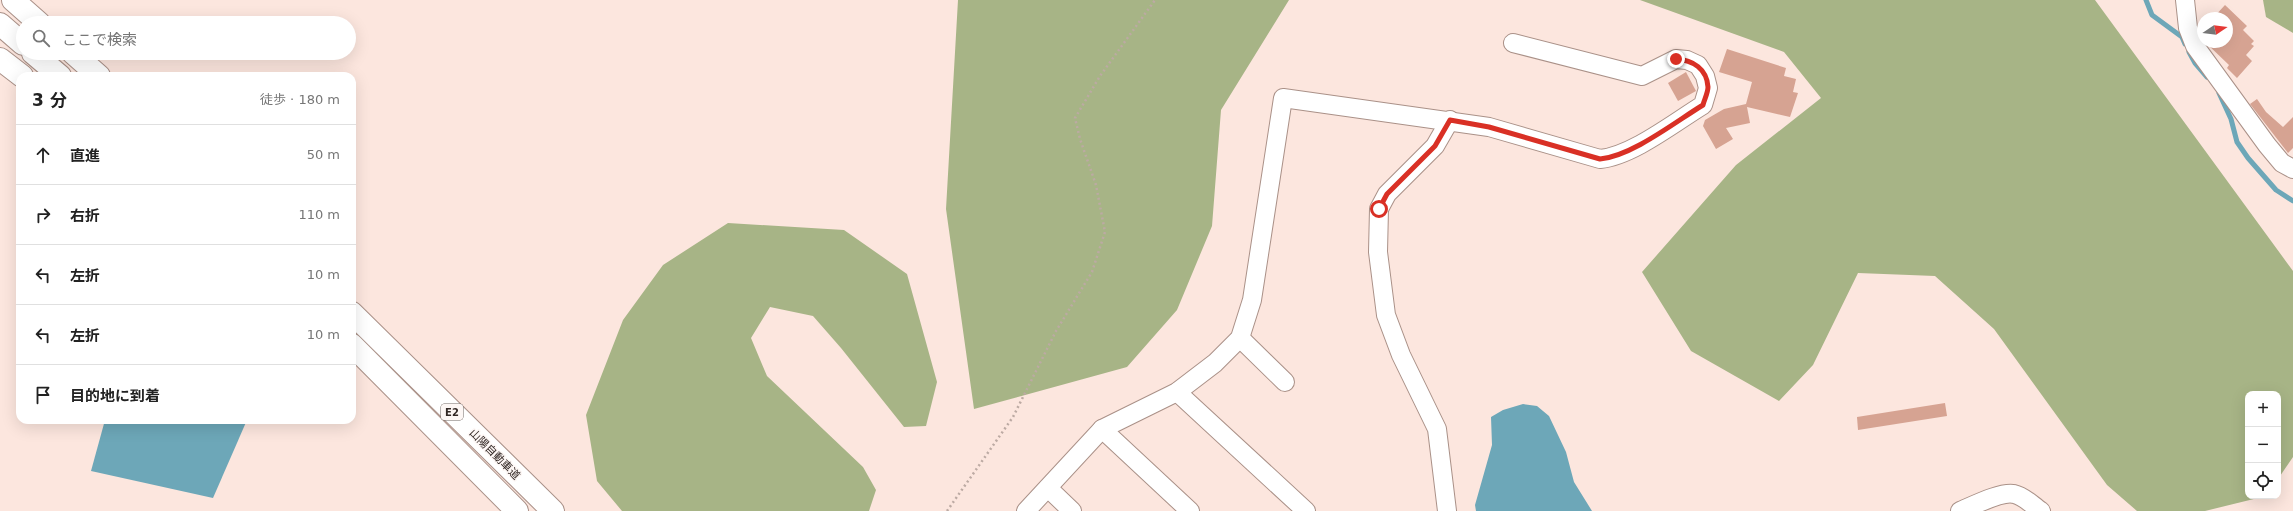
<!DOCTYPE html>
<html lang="ja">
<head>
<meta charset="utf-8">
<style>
	:root { --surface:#fff; --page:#f6f6f6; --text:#222; --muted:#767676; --line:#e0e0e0 }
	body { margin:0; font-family:"DejaVu Sans","Noto Sans JP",sans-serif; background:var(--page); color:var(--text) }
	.controls { position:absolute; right:12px; bottom:12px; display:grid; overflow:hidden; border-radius:8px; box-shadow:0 4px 16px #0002 }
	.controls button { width:36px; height:36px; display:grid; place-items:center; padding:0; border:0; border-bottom:1px solid var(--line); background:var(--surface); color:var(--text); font:20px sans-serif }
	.compass { position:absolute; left:2197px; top:12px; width:36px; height:36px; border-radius:50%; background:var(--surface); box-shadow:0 4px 16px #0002; rotate:77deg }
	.stop { position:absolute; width:12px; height:12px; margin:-9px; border:3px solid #d93025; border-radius:50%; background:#fff }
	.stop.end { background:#d93025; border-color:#fff; box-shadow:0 1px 4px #0008 }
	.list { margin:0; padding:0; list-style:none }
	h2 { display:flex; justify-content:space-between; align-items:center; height:52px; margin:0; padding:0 16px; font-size:17px }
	h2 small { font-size:13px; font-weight:400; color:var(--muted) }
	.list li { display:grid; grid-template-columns:26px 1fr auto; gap:12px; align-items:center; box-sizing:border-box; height:60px; padding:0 16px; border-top:1px solid var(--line) }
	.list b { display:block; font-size:15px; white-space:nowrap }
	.list em { font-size:13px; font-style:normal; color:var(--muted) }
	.icon { flex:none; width:22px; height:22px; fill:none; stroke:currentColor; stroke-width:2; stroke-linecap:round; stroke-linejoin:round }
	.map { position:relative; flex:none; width:2293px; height:511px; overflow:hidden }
	.search { position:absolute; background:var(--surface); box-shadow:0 4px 16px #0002; left:16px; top:16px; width:340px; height:44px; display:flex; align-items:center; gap:10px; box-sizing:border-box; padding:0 14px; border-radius:22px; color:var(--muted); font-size:15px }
	.panel { position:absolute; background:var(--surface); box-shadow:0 4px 16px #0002; left:16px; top:72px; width:340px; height:352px; border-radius:12px }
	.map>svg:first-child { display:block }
	.forest { fill:#a7b486 }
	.water { fill:#6da7b8 }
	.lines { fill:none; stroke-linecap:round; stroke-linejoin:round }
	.stream { stroke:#6da7b8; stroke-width:5 }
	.building { fill:#d6a392 }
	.minor-casing { stroke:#aa9188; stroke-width:20 }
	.highway-casing { stroke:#aa9188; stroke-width:24 }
	.path { stroke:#bcaaa3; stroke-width:2.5; stroke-dasharray:2 3; stroke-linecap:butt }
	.minor { stroke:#fff; stroke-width:18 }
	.highway { stroke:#fff; stroke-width:22 }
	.route { stroke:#d93025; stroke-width:5 }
	.labels { text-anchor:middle; stroke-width:3; stroke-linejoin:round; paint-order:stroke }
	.shield { fill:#fdf7f5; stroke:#6f6663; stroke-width:1 }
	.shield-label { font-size:10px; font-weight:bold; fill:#322825 }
	.street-label { font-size:11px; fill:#322825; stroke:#fdf7f5 }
</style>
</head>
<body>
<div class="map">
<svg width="2293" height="511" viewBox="0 0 2293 511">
	<rect width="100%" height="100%" fill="#fce6de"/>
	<g class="forest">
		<path d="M958 0H1289L1221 110 1212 226 1177 310 1127 367 974 409 946 209Z"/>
		<path d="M1640 0H2095L2293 271V457L2278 479V394H2248V496H2266L2205 511H2137L2107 485 1994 329 1935 276 1858 273 1813 365 1779 401 1691 351 1642 272 1736 165 1821 98 1784 52Z"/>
		<path d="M2263 0H2293V33L2266 17Z"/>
		<path d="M728 223 844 230 907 274 937 382 926 426 904 427 841 348 813 316 770 307 751 338 767 376 863 467 876 490 869 511H622L597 481 586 415 623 320 663 265Z"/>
	</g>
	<g class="water">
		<path d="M1523 404 1537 406 1549 416 1566 452 1574 482 1592 511H1476L1475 505 1492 445 1491 417 1503 410Z"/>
		<path d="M105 420H247L213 498 91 471Z"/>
	</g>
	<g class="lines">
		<g class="stream">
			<path d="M2146 0 2152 15 2182 37 2185 44"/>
			<path d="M2189 52 2195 63 2207 77"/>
			<path d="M2219 93 2231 119 2237 142 2248 158 2276 190 2293 201"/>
		</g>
	</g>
	<g class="building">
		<path d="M2225 5 2247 26 2243 30 2254 41 2251 44 2254 46 2246 55 2252 61 2237 78 2227 68 2229 65 2205 42H2227V18H2213Z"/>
		<path d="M1727 49 1786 68 1784 76 1796 79 1793 92 1798 93 1790 117 1747 107 1750 123 1726 128 1733 139 1716 149 1703 126 1705 120 1724 109 1746 104 1752 82 1719 72Z"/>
		<path d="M1686 72 1696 91 1678 101 1668 83Z"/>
		<path d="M2257 99 2266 112 2283 127 2293 117V148L2288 153 2250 104Z"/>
		<path d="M1945 403 1947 416 1858 430 1857 417Z"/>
	</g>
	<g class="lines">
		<g class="minor-casing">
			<g id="minor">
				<path d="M2185 0 2188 28 2195 46 2267 145 2282 163 2293 169"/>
				<path d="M1240 338 1285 382"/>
				<path d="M1177 392 1306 511"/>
				<path d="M1102 429 1190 511"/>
				<path d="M1048 488 1072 511"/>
				<path d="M1026 511 1102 429 1177 392 1215 363 1240 338 1252 300 1283 98 1489 127 1600 159C1632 156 1675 122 1703 105L1708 88 1705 76 1698 65 1687 60 1676 59 1642 76 1513 43"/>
				<path d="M1447 511 1437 429 1401 355 1386 315 1378 252 1379 209 1387 194 1435 146 1450 120"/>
				<path d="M1960 511C1972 506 2002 491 2014 494 2024 496 2032 505 2041 511"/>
			</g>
		</g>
		<g class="highway-casing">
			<g id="highway">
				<path d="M13 0 39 23"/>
				<path d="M0 24 23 44"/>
				<path d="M33 53 60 76"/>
				<path d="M73 53 99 76"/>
				<path d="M0 59 22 76"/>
				<path d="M352 313 553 511"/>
				<path d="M352 345 517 511"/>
			</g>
		</g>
		<path class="path" d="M947 511 1013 417 1056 331 1092 272 1105 232 1096 185 1080 139 1075 118 1100 76 1155 0"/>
		<use href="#minor" class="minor"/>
		<use href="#highway" class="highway"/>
	</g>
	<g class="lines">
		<path class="route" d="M1379 209 1387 194 1435 146 1450 120 1489 127 1600 159C1632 156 1675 122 1703 105 1704 100 1708 93 1708 87 1707 69 1693 60 1676 59"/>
	</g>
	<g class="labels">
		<rect class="shield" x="441" y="404" width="22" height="16" rx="3"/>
		<g class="shield-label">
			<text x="452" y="416">E2</text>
		</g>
		<g class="street-label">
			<text transform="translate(495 454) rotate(45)" y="4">山陽自動車道</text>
		</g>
	</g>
</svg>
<div class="controls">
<button>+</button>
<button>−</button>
<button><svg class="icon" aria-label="locate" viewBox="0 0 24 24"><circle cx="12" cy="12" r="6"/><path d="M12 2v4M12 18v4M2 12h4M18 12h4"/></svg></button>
</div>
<svg class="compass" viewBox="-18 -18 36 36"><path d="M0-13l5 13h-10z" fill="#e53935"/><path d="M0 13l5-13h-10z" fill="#767676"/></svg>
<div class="stop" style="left:1379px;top:209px"></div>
<div class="stop end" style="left:1676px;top:59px"></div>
<div class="search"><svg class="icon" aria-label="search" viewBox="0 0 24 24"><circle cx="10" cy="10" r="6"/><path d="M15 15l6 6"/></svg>ここで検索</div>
<section class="panel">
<h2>3 分<small>徒歩 · 180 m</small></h2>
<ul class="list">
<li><svg class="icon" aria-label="ahead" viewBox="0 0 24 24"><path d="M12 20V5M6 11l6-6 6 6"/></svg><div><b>直進</b></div><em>50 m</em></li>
<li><svg class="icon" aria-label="right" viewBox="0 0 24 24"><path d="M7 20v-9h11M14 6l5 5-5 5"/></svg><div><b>右折</b></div><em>110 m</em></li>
<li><svg class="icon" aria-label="left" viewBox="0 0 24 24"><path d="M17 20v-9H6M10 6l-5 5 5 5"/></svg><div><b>左折</b></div><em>10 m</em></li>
<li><svg class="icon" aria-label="left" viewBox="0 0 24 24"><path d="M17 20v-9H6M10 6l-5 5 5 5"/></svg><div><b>左折</b></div><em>10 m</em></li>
<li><svg class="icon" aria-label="arrive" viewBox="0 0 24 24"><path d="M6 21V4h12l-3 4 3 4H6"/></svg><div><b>目的地に到着</b></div></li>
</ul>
</section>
</div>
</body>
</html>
